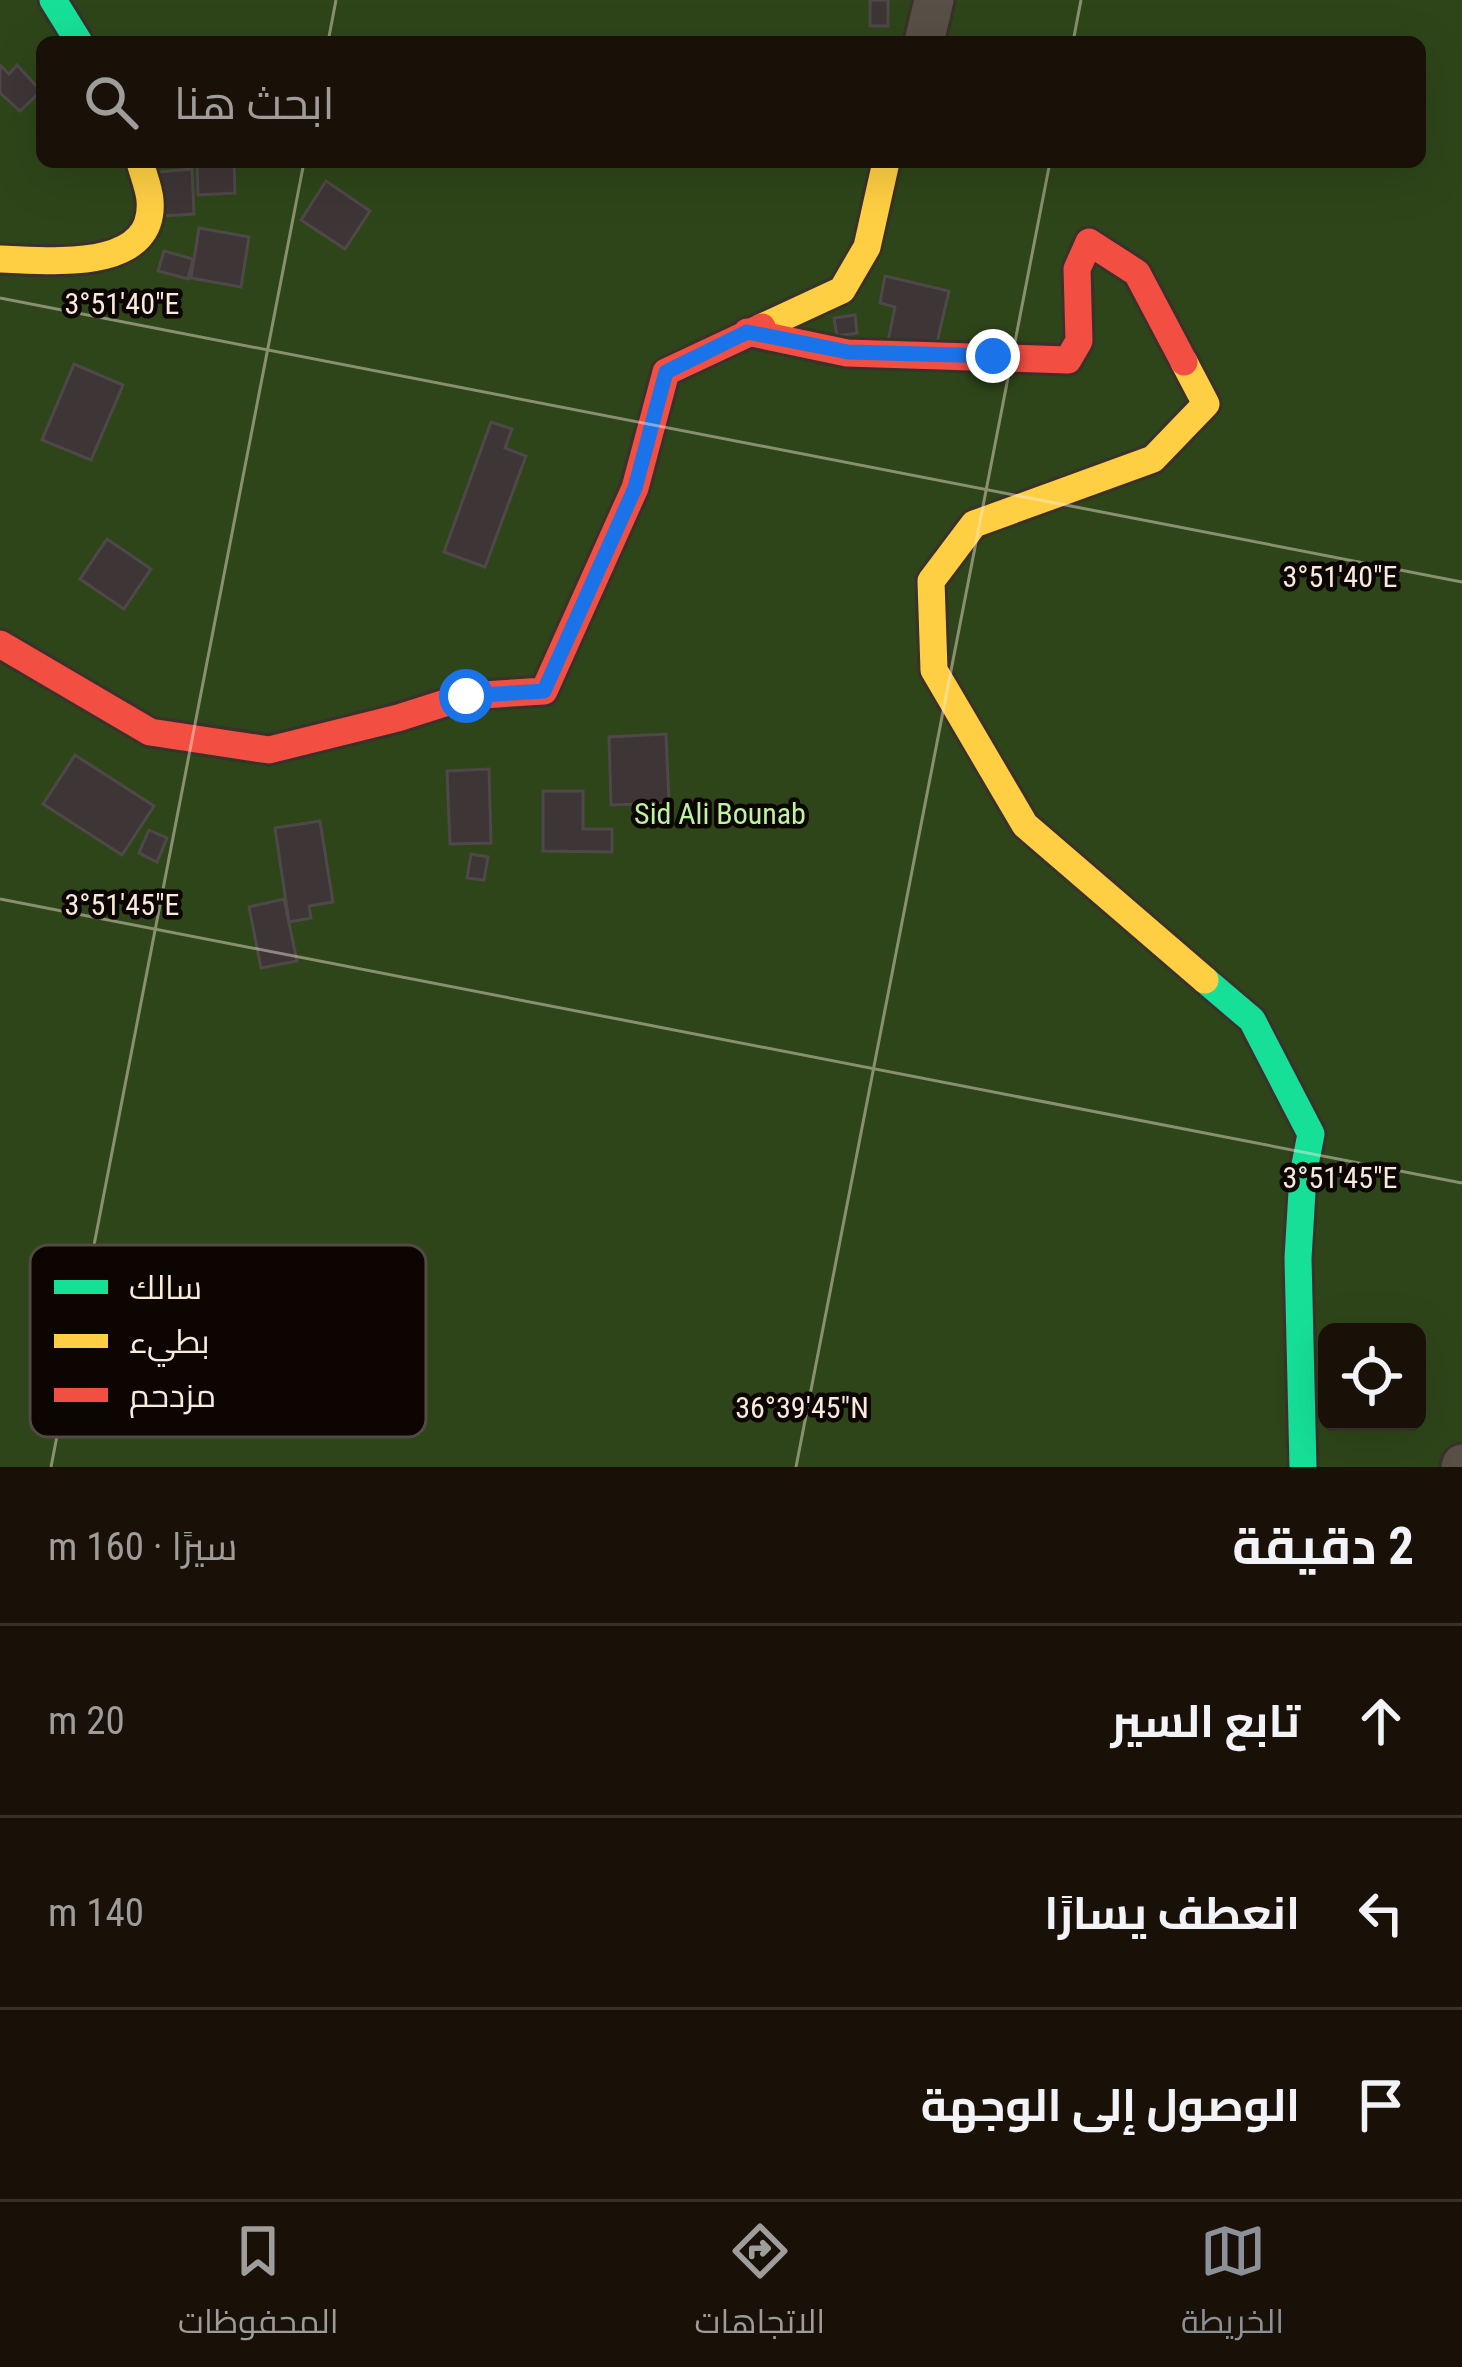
<!DOCTYPE html>
<html lang="ar">
<head>
<meta charset="utf-8">
<style>
	:root { --surface:#191008; --page:#221912; --text:#f1f3f6; --muted:#9f9d9c; --line:#373029; --accent:#8c9099 }
	body { margin:0; font-family:"Roboto Condensed",Cairo,sans-serif; background:var(--page); color:var(--text); direction:rtl }
	.controls { position:absolute; right:36px; bottom:36px; display:grid; overflow:hidden; border-radius:18px; box-shadow:0 12px 48px #0002 }
	.controls button { width:108px; height:108px; display:grid; place-items:center; padding:0; border:0; border-bottom:3px solid var(--line); background:var(--surface); color:var(--text); font:60px sans-serif }
	.stop { position:absolute; width:36px; height:36px; margin:-27px; border:9px solid #1a73e8; border-radius:50%; background:#fff }
	.stop.end { background:#1a73e8; border-color:#fff; box-shadow:0 3px 12px #0008 }
	.list { margin:0; padding:0; list-style:none }
	h2 { display:flex; justify-content:space-between; align-items:center; height:156px; margin:0; padding:0 48px; font-size:51px }
	h2 small { font-size:39px; font-weight:400; color:var(--muted) }
	.list li { display:grid; grid-template-columns:78px 1fr auto; gap:36px; align-items:center; box-sizing:border-box; height:192px; padding:0 48px; border-top:3px solid var(--line) }
	.list b { display:block; font-size:45px; white-space:nowrap }
	.list em { font-size:39px; font-style:normal; color:var(--muted) }
	.icon { flex:none; width:66px; height:66px; fill:none; stroke:currentColor; stroke-width:2; stroke-linecap:round; stroke-linejoin:round }
	.map { position:relative; flex:none; width:1462px; height:1467px; overflow:hidden; direction:ltr }
	.search { position:absolute; background:var(--surface); box-shadow:0 12px 48px #0002; left:36px; right:36px; top:36px; height:132px; display:flex; align-items:center; gap:30px; box-sizing:border-box; padding:0 42px; border-radius:18px; color:var(--muted); font-size:45px }
	.sheet { height:732px; background:var(--surface) }
	nav { display:flex; justify-content:space-around; align-items:center; box-sizing:border-box; height:168px; border-top:3px solid var(--line); background:var(--surface); font-size:33px; color:var(--muted) }
	nav a { display:grid; justify-items:center; gap:6px }
	nav .on { color:var(--accent) }
	.map>svg:first-child { display:block }
	.green { fill:#2e4519; fill-rule:evenodd }
	.building { fill:#3e3636; stroke:#4f4848; stroke-width:3 }
	.lines { fill:none; stroke-linecap:round; stroke-linejoin:round }
	.street-casing { stroke:#39312a; stroke-width:45 }
	.fast-casing { stroke:#39312a; stroke-width:33 }
	.slow-casing { stroke:#39312a; stroke-width:33 }
	.jam-casing { stroke:#39312a; stroke-width:33 }
	.street { stroke:#585046; stroke-width:39 }
	.fast { stroke:#16e098; stroke-width:27 }
	.slow { stroke:#ffcf43; stroke-width:27 }
	.jam { stroke:#f24e42; stroke-width:27 }
	.route { stroke:#1a73e8; stroke-width:15 }
	.ticks { fill:none; stroke:#f8eadc; stroke-width:3; stroke-opacity:0.45 }
	.labels { text-anchor:middle; stroke-width:9; stroke-linejoin:round; paint-order:stroke }
	.park-label { font-size:30px; fill:#bff29e; stroke:#0c0501 }
	.key { fill:#0c0501; stroke:#534a43; stroke-width:3 }
	.key-label { font-size:33px; fill:#f8eadc }
	.ticks-label { font-size:30px; text-anchor:middle; fill:#f8eadc; stroke:#0c0501; stroke-width:9; stroke-linejoin:round; paint-order:stroke }
</style>
</head>
<body>
<div class="map">
<svg width="1462" height="1467" viewBox="0 0 1462 1467">
	<rect width="100%" height="100%" fill="#21160a"/>
	<path class="green" d="M0 0H1462V1467H0ZM42 42H1420V162H42ZM1327 1332H1417V1422H1327Z"/>
	<g class="building">
		<rect x="870" y="0" width="18" height="26"/>
		<path d="M0 65 9 74 17 65 41 91 20 111 0 93Z"/>
		<path d="M197 162H234L235 193 198 195Z"/>
		<path d="M192 169 194 214 162 216 159 172Z"/>
		<path d="M326 181 370 211 345 249 301 220Z"/>
		<path d="M199 228 249 237 241 287 191 278Z"/>
		<path d="M164 251 193 259 188 279 158 271Z"/>
		<path d="M885 276 949 291 935 351 888 341 895 307 880 303Z"/>
		<path d="M855 315 857 333 837 336 834 318Z"/>
		<path d="M74 364 123 385 91 460 42 440Z"/>
		<path d="M491 422 512 429 505 448 526 456 485 567 444 552Z"/>
		<path d="M107 539 151 569 124 609 80 579Z"/>
		<path d="M666 734 669 803 611 805 609 737Z"/>
		<path d="M75 755 154 806 122 855 43 804Z"/>
		<path d="M489 769 491 843 450 844 447 771Z"/>
		<path d="M543 791H583V829H612V852L543 851Z"/>
		<path d="M320 821 333 902 309 906 311 918 289 922 275 828Z"/>
		<path d="M149 830 167 838 157 862 139 853Z"/>
		<path d="M471 854 488 857 484 880 467 878Z"/>
		<path d="M284 899 297 961 261 968 249 907Z"/>
	</g>
	<g class="lines">
		<g class="street-casing">
			<g id="street">
				<path d="M924 42 934 0"/>
				<path d="M1461 1467 1462 1464"/>
			</g>
		</g>
		<g class="fast-casing">
			<g id="fast">
				<path d="M53 0 79 42"/>
				<path d="M1205 980 1252 1020 1311 1134 1303 1175 1298 1258 1303 1467"/>
			</g>
		</g>
		<g class="slow-casing">
			<g id="slow">
				<path d="M0 259C47 260 156 274 150 200 149 188 143 174 140 162"/>
				<path d="M762 327 842 290 867 247 886 162"/>
				<path d="M1184 362 1206 404 1153 459 974 524 931 581 934 670 1025 825 1205 980"/>
			</g>
		</g>
		<g class="jam-casing">
			<g id="jam">
				<path d="M747 332 847 353 1068 360 1079 341 1077 269 1089 242 1137 273 1184 362"/>
				<path d="M0 644 150 732 269 750 398 718 467 696 544 691 635 488 666 372 762 327"/>
			</g>
		</g>
		<use href="#street" class="street"/>
		<use href="#fast" class="fast"/>
		<use href="#slow" class="slow"/>
		<use href="#jam" class="jam"/>
	</g>
	<g class="lines">
		<path class="route" d="M466 696 544 691 635 488 666 372 747 332 848 352 993 356"/>
	</g>
	<path class="ticks" d="M328 42 336 0M1073 42 1081 0M0 298 1462 582M0 899 1462 1183M51 1467 304 162M796 1467 1050 162"/>
	<g class="labels">
		<g class="park-label">
			<text x="720" y="824">Sid Ali Bounab</text>
		</g>
	</g>
	<rect x="30" y="1245" width="396" height="192" rx="18" class="key"/>
	<rect x="54" y="1280" width="54" height="14" fill="#16e098"/>
	<rect x="54" y="1334" width="54" height="14" fill="#ffcf43"/>
	<rect x="54" y="1388" width="54" height="14" fill="#f24e42"/>
	<g class="key-label">
		<text x="129" y="1299">سالك</text>
		<text x="129" y="1353">بطيء</text>
		<text x="129" y="1407">مزدحم</text>
	</g>
	<g class="ticks-label">
		<text x="122" y="314">3°51'40"E</text>
		<text x="1340" y="587">3°51'40"E</text>
		<text x="122" y="915">3°51'45"E</text>
		<text x="1340" y="1188">3°51'45"E</text>
		<text x="802" y="1418">36°39'45"N</text>
	</g>
</svg>
<div class="controls">
<button><svg class="icon" aria-label="locate" viewBox="0 0 24 24"><circle cx="12" cy="12" r="6"/><path d="M12 2v4M12 18v4M2 12h4M18 12h4"/></svg></button>
</div>
<div class="stop" style="left:466px;top:696px"></div>
<div class="stop end" style="left:993px;top:356px"></div>
<div class="search"><svg class="icon" aria-label="search" viewBox="0 0 24 24"><circle cx="10" cy="10" r="6"/><path d="M15 15l6 6"/></svg>ابحث هنا</div>
</div>
<section class="sheet">
<h2>2 دقيقة<small>سيرًا · 160 m</small></h2>
<ul class="list">
<li><svg class="icon" aria-label="ahead" viewBox="0 0 24 24"><path d="M12 20V5M6 11l6-6 6 6"/></svg><div><b>تابع السير</b></div><em>20 m</em></li>
<li><svg class="icon" aria-label="left" viewBox="0 0 24 24"><path d="M17 20v-9H6M10 6l-5 5 5 5"/></svg><div><b>انعطف يسارًا</b></div><em>140 m</em></li>
<li><svg class="icon" aria-label="arrive" viewBox="0 0 24 24"><path d="M6 21V4h12l-3 4 3 4H6"/></svg><div><b>الوصول إلى الوجهة</b></div></li>
</ul>
</section>
<nav>
<a class="on"><svg class="icon" aria-label="map" viewBox="0 0 24 24"><path d="M3 6l6-2 6 2 6-2v14l-6 2-6-2-6 2zM9 4v14M15 6v14"/></svg>الخريطة</a>
<a><svg class="icon" aria-label="directions" viewBox="0 0 24 24"><path d="M12 3l9 9-9 9-9-9zM9 14v-3h6M13 9l2 2-2 2"/></svg>الاتجاهات</a>
<a><svg class="icon" aria-label="saved" viewBox="0 0 24 24"><path d="M7 4h10v16l-5-4-5 4z"/></svg>المحفوظات</a>
</nav>
</body>
</html>
